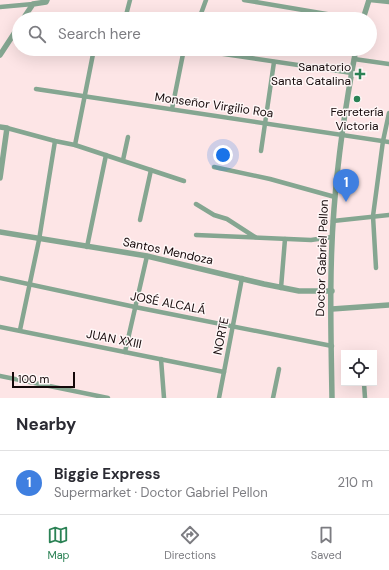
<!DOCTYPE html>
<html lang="en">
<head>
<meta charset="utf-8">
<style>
	:root { --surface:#fff; --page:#f2f2f3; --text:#2b2b33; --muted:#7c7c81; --line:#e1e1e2; --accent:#2b8255 }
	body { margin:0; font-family:"DM Sans",sans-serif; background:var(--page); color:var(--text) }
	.controls { position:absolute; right:12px; bottom:12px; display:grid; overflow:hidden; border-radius:0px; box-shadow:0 4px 16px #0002 }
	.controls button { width:36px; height:36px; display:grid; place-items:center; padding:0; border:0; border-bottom:1px solid var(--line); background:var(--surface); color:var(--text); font:20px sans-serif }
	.scale { position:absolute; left:12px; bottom:10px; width:63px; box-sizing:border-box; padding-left:4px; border:2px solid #140809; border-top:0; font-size:11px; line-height:14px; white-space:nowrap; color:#140809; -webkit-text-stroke:3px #fff7f7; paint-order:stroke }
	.you { position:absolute; left:223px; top:155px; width:14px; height:14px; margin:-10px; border:3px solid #fff; border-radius:50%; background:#1a73e8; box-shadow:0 0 0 6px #1a73e833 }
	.badge { display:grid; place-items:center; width:26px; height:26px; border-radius:50%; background:var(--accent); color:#fff; font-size:13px; font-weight:700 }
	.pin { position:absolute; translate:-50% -33px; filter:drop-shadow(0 1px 2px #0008) }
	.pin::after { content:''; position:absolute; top:21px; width:14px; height:12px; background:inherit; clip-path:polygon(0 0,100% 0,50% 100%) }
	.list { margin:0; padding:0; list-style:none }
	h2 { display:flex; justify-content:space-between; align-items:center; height:52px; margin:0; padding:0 16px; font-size:17px }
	h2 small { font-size:13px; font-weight:400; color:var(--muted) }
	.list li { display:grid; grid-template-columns:26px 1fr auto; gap:12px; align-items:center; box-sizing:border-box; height:64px; padding:0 16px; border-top:1px solid var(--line) }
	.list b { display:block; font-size:15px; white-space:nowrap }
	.list p { margin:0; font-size:13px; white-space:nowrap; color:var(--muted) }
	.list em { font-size:13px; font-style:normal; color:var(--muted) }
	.icon { flex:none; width:22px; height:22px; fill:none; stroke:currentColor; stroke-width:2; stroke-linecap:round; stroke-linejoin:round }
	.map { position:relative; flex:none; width:389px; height:398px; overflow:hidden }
	.search { position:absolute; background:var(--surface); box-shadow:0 4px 16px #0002; left:12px; right:12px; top:12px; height:44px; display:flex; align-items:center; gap:10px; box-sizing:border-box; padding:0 14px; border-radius:22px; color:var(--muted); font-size:15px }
	.sheet { height:116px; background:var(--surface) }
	nav { display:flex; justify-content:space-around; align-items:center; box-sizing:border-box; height:56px; border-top:1px solid var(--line); background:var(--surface); font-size:11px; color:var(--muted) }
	nav a { display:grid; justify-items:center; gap:2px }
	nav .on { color:var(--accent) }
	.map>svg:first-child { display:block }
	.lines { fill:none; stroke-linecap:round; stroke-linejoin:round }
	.minor { stroke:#85a691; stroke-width:4.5 }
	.tertiary { stroke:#85a691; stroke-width:5.5 }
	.poi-dot { fill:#2b8255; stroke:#fff7f7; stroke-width:1.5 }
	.labels { text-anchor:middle; stroke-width:3; stroke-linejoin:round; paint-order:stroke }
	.poi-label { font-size:12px; fill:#140809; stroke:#fff7f7; text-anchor:end }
	.street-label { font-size:12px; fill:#140809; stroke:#fff7f7 }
</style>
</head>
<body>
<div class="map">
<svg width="389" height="398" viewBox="0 0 389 398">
	<rect width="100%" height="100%" fill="#fde5e6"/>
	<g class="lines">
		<g class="minor">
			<path d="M244 0 356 19"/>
			<path d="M370 0 389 2"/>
			<path d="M0 7 33 4"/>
			<path d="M125 19 130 0"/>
			<path d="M199 19 206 0"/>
			<path d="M190 49 352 73"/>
			<path d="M354 59 389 64"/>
			<path d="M36 89 389 142"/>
			<path d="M172 109 184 49"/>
			<path d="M7 128 55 141 75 145 184 181"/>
			<path d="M75 145 94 49"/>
			<path d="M261 151 274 62"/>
			<path d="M123 160 128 137"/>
			<path d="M214 167 270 179 335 197"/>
			<path d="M196 204 214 215 227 219 255 237"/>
			<path d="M140 220 151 170"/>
			<path d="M333 221 389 215"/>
			<path d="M196 235 311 240 332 237"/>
			<path d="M87 247 106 155"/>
			<path d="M376 268 373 216 383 141 389 113"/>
			<path d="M0 278 135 307 332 346"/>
			<path d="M281 288 285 239"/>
			<path d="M0 327 224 372"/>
			<path d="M20 330 39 240 55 141"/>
			<path d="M125 352 147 256"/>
			<path d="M161 359 164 398"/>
			<path d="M0 376 108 398"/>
			<path d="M364 383 365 398"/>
			<path d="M219 398 242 278"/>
			<path d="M273 398 279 369"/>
		</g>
		<g class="tertiary">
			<path d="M23 19 33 4 46 2 47 0"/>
			<path d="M363 19 369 0"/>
			<path d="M0 55 19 26"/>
			<path d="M0 127 7 128 0 178"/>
			<path d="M0 232 147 256 264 284 299 291H332"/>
			<path d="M332 309 389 305"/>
			<path d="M332 398C331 335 329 272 334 209 338 156 346 102 356 49"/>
		</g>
	</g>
	<g class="poi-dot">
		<path d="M358 68h4v4h4v4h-4v4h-4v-4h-4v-4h4z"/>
		<circle cx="357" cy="99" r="4"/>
	</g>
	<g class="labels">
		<g class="poi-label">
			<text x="351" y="71">Sanatorio<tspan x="351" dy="14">Santa Catalina</tspan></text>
			<text x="357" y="116" text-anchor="middle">Ferretería<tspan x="357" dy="14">Victoria</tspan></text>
		</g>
		<g class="street-label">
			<text transform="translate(214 105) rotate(8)" y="4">Monseñor Virgilio Roa</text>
			<text transform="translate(168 251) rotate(12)" y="4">Santos Mendoza</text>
			<text transform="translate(322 258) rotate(-88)" y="4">Doctor Gabriel Pellon</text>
			<text transform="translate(168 303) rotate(11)" y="4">JOSÉ ALCALÁ</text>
			<text transform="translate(221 336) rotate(-79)" y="4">NORTE</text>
			<text transform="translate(114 339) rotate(11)" y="4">JUAN XXIII</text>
		</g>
	</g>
</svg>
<div class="controls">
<button><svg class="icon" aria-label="locate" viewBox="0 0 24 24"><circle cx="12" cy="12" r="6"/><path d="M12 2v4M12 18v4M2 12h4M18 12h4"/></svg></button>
</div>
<div class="scale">100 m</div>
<div class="you"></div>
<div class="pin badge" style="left:346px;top:202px;background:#3f7fe0">1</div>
<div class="search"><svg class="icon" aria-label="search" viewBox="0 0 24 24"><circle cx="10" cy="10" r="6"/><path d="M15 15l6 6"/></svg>Search here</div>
</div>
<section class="sheet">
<h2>Nearby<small></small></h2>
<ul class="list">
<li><span class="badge" style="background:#3f7fe0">1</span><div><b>Biggie Express</b><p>Supermarket · Doctor Gabriel Pellon</p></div><em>210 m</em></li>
</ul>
</section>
<nav>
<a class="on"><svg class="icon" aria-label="map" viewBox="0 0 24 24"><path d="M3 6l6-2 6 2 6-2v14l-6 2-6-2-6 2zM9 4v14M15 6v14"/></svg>Map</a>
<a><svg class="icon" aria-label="directions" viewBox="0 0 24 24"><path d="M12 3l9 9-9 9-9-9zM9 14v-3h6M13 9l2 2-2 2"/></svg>Directions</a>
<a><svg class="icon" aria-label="saved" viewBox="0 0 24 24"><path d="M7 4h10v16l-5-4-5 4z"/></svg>Saved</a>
</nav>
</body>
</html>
